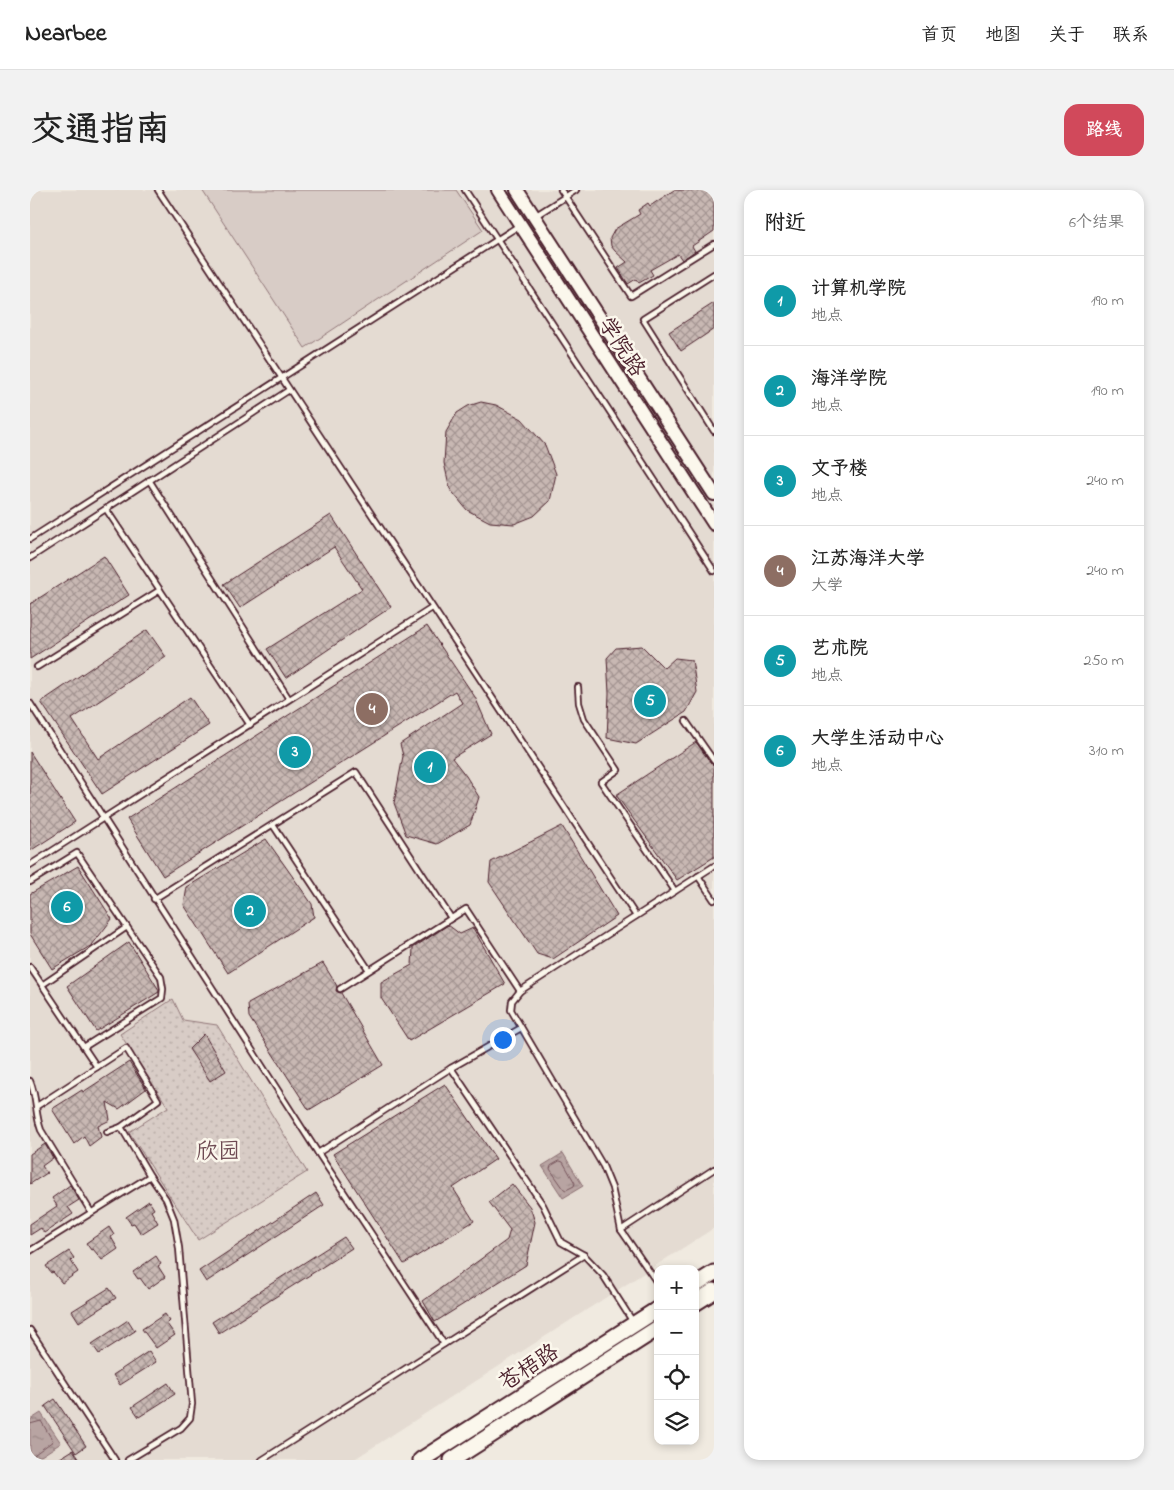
<!DOCTYPE html>
<html lang="zh">
<head>
<meta charset="utf-8">
<style>
	:root { --surface:#fff; --page:#f2f2f2; --text:#222; --muted:#767676; --line:#e0e0e0; --accent:#d1495b }
	body { margin:0; font-family:"Indie Flower","LXGW WenKai TC",sans-serif; background:var(--page); color:var(--text) }
	.controls { position:absolute; right:15px; bottom:15px; display:grid; overflow:hidden; border-radius:10px; box-shadow:0 2px 8px #0003 }
	.controls button { width:45px; height:45px; display:grid; place-items:center; padding:0; border:0; border-bottom:1px solid var(--line); background:var(--surface); color:var(--text); font:25px sans-serif }
	.you { position:absolute; left:472px; top:849px; width:18px; height:18px; margin:-12px; border:4px solid #fff; border-radius:50%; background:#1a73e8; box-shadow:0 0 0 8px #1a73e833 }
	.badge { display:grid; place-items:center; width:32px; height:32px; border-radius:50%; background:var(--accent); color:#fff; font-size:16px; font-weight:700 }
	.pin { position:absolute; translate:-50% -50%; border:2px solid #fff; box-shadow:0 1px 5px #0006 }
	.list { margin:0; padding:0; list-style:none }
	h2 { display:flex; justify-content:space-between; align-items:center; height:65px; margin:0; padding:0 20px; font-size:21px }
	h2 small { font-size:16px; font-weight:400; color:var(--muted) }
	.list li { display:grid; grid-template-columns:32px 1fr auto; gap:15px; align-items:center; box-sizing:border-box; height:90px; padding:0 20px; border-top:1px solid var(--line) }
	.list b { display:block; font-size:19px; white-space:nowrap }
	.list p { margin:0; font-size:16px; white-space:nowrap; color:var(--muted) }
	.list em { font-size:16px; font-style:normal; color:var(--muted) }
	.icon { flex:none; width:28px; height:28px; fill:none; stroke:currentColor; stroke-width:2; stroke-linecap:round; stroke-linejoin:round }
	.map { position:relative; flex:none; width:684px; height:1270px; overflow:hidden; border-radius:15px }
	header { display:flex; align-items:center; gap:30px; box-sizing:border-box; height:70px; padding:0 25px; background:var(--surface); border-bottom:1px solid var(--line) }
	header strong { font-size:24px }
	nav { display:flex; gap:28px; margin-inline-start:auto; font-size:18px }
	.intro { display:flex; align-items:center; justify-content:space-between; box-sizing:border-box; height:120px; padding:0 30px }
	h1 { margin:0; font-size:35px }
	.button { padding:12px 22px; border-radius:15px; background:var(--accent); color:#fff; font-size:18px; font-weight:700 }
	main { display:flex; gap:30px; padding:0 30px }
	aside { flex:1; background:var(--surface); border-radius:15px; box-shadow:0 2px 8px #0003 }
	.map>svg:first-child { display:block }
	.built { fill:#e4dbd2 }
	.park { fill:url(#park-dots); stroke:#917678 }
	.pitch { fill:#d8ccc6; stroke:#917678 }
	.water { fill:url(#water-ripples); stroke:#8c6f72 }
	.lines { fill:none; stroke-linecap:round; stroke-linejoin:round }
	.shore { stroke:#76545b; stroke-width:1 }
	.building { fill:url(#building-cross-hatch); stroke:#4a1f2b }
	.lane-casing { stroke:#4a1f2b; stroke-width:8 }
	.secondary-casing { stroke:#4a1f2b; stroke-width:16 }
	.primary-casing { stroke:#4a1f2b; stroke-width:19 }
	.lane { stroke:#fbf7ec; stroke-width:4.5 }
	.secondary { stroke:#fbf7ec; stroke-width:12 }
	.primary { stroke:#fbf7ec; stroke-width:15 }
	.labels { text-anchor:middle; stroke-width:5; stroke-linejoin:round; paint-order:stroke }
	.street-label { font-size:22px; fill:#4a1f2b; stroke:#fbf7ec }
	.park-label { font-size:22px; fill:#6e4a52; stroke:#fbf7ec }
</style>
</head>
<body>
<header>
<strong>Nearbee</strong>
<nav><a>首页</a><a>地图</a><a>关于</a><a>联系</a></nav>
</header>
<div class="intro"><h1>交通指南</h1><a class="button">路线</a></div>
<main>
<div class="map">
<svg width="684" height="1270" viewBox="0 0 684 1270">
	<defs>
		<pattern id="park-dots" width="8" height="8" patternUnits="userSpaceOnUse" patternTransform="scale(1.25)"><rect width="8" height="8" fill="#d8ccc6"/><path d="M2 2h.1M6 6h.1" fill="none" stroke="#bbafaa" stroke-width="1.8" stroke-linecap="round"/></pattern>
		<pattern id="water-ripples" width="26" height="14" patternUnits="userSpaceOnUse" patternTransform="scale(1.25)"><rect width="26" height="14" fill="#b8a4a2"/><path d="M2 4q2-2 4 0t4 0M15 11q2-2 4 0t4 0" fill="none" stroke="#988584"/></pattern>
		<pattern id="building-cross-hatch" width="8" height="8" patternUnits="userSpaceOnUse" patternTransform="scale(1.25)"><rect width="8" height="8" fill="#c8b8b3"/><path d="M0 0l8 8M0 8l8-8" fill="none" stroke="#a49592"/></pattern>
	</defs>
	<rect width="100%" height="100%" fill="#f0eae0"/>
	<filter id="ink" filterUnits="userSpaceOnUse"><feTurbulence type="fractalNoise" baseFrequency=".02" numOctaves="2"/><feDisplacementMap in="SourceGraphic" scale="10" xChannelSelector="R" yChannelSelector="G"/><feConvolveMatrix kernelMatrix="1 2 1 2 8 2 1 2 1" color-interpolation-filters="sRGB"/></filter>
	<g filter="url(#ink)">
		<path class="built" d="M0 0H684V1038L323 1270H0Z"/>
		<path class="park" d="M143 809 153 830 187 835 277 982 168 1050 99 942 138 917 90 844Z"/>
		<path class="pitch" d="M172 0H426L453 40 275 158Z"/>
		<g class="water">
			<path d="M533 963 553 996 533 1008 512 976Z"/>
			<path d="M11 1223 31 1253 5 1270H0V1230Z"/>
		</g>
		<g class="lines">
			<g class="shore">
				<path d="M530 971 533 972 545 993 544 996 536 1000 534 999 520 979 521 976Z"/>
				<path d="M0 1234 11 1231 23 1251 5 1264 3 1270"/>
			</g>
		</g>
		<g class="building">
			<path d="M644 0H684V41L662 56 665 61 652 70 648 64 620 80 623 85 609 93 606 89 598 94 588 78 597 72 585 61 581 56 580 48 585 39 610 24 608 20 618 13 620 16Z"/>
			<path d="M684 113V139L651 161 639 142Z"/>
			<path d="M451 212 466 215 492 229 515 255 526 284 520 311 504 326 484 334 460 332 437 320 420 299 414 273 416 242 427 223 438 216Z"/>
			<path d="M301 325 361 417 256 488 237 459 332 399 304 357 210 418 194 394Z"/>
			<path d="M74 366 99 405 0 469V414Z"/>
			<path d="M397 436 445 507 461 544 422 568 436 586 449 607 440 635 407 654 376 645 364 613 373 566 370 554 432 513 425 501 133 686 97 629Z"/>
			<path d="M117 440 136 467 42 529 68 569 160 507 179 535 72 604 11 512Z"/>
			<path d="M612 456 634 478 645 468 662 470 667 502 656 522 606 554 577 548 579 503 577 468 586 458Z"/>
			<path d="M666 552 681 573 684 575V667L647 690 586 605Z"/>
			<path d="M0 562 45 632 0 661Z"/>
			<path d="M532 636 587 726 523 769 507 764 459 692 461 672Z"/>
			<path d="M236 649 282 714 284 727 198 783 154 715 157 697Z"/>
			<path d="M48 676 82 729 62 755 22 779 0 744V704Z"/>
			<path d="M418 735 430 744 443 738 475 794 379 851 351 808V792L382 775 383 758Z"/>
			<path d="M99 752 129 800V802L66 841 37 796Z"/>
			<path d="M293 773 307 796 306 801 311 803 353 875 279 920 219 827 218 814Z"/>
			<path d="M174 844 196 881 180 891 159 859Z"/>
			<path d="M99 872 116 899 89 919 77 912 80 930 68 936 71 947 59 956 54 946 44 954 22 919 52 900 53 902Z"/>
			<path d="M415 894 466 969 423 998 444 1031 374 1074 303 964Z"/>
			<path d="M15 954 23 968 12 976 17 983 0 994V964Z"/>
			<path d="M482 994 500 1017 505 1032 496 1075 405 1132 393 1111 477 1050 480 1040 459 1012Z"/>
			<path d="M40 995 49 1010 38 1017 43 1024 14 1043 11 1038 0 1045V1034L27 1016 22 1008Z"/>
			<path d="M286 1003 294 1015 176 1092 169 1081Z"/>
			<path d="M119 1011 124 1019 121 1021 128 1033 111 1044 104 1033 101 1034 96 1027Z"/>
			<path d="M79 1037 84 1045 81 1047 88 1059 72 1070 63 1059 61 1060 56 1053Z"/>
			<path d="M314 1047 322 1058 189 1143 182 1132Z"/>
			<path d="M39 1061 44 1068 41 1071 48 1082 32 1093 23 1082 21 1083 16 1076Z"/>
			<path d="M126 1066 131 1074 128 1076 135 1087 118 1099 110 1088 108 1089 103 1082Z"/>
			<path d="M79 1098 86 1108 49 1132 42 1121Z"/>
			<path d="M135 1124 140 1131 137 1134 145 1145 126 1158 112 1139Z"/>
			<path d="M98 1130 105 1141 69 1164 62 1154Z"/>
			<path d="M119 1161 126 1172 90 1195 83 1185Z"/>
			<path d="M138 1193 145 1204 109 1227 102 1217Z"/>
			<path d="M25 1209 56 1256 46 1263 15 1216Z"/>
			<path d="M43 1260 50 1270H27Z"/>
		</g>
		<g class="lines">
			<g class="lane-casing">
				<g id="lane">
					<path d="M128 0 606 726"/>
					<path d="M435 0 684 381"/>
					<path d="M531 0 601 106 684 54"/>
					<path d="M505 26 546 0"/>
					<path d="M684 84 613 129 684 241"/>
					<path d="M119 290 259 509"/>
					<path d="M76 319 220 535"/>
					<path d="M0 349 490 35"/>
					<path d="M0 368 259 200"/>
					<path d="M7 477 130 400"/>
					<path d="M548 497 549 513 554 529 588 580 571 592 645 701"/>
					<path d="M0 513 288 963 414 1154"/>
					<path d="M656 531 684 571"/>
					<path d="M243 635 339 780"/>
					<path d="M0 675 402 418"/>
					<path d="M668 686 684 710"/>
					<path d="M0 692 47 663 97 737 12 795"/>
					<path d="M124 709 326 582 421 728"/>
					<path d="M0 777 67 877 7 916"/>
					<path d="M310 799 436 719 490 801"/>
					<path d="M54 857 132 808 133 799 131 787 97 737"/>
					<path d="M67 877 96 858 128 910 91 937 77 942"/>
					<path d="M421 878 491 838"/>
					<path d="M0 891C7 907 5 924 11 940L61 1022"/>
					<path d="M288 963 421 878 513 1015 531 1052 554 1065 573 1085 603 1132"/>
					<path d="M591 1040 684 979"/>
					<path d="M0 1061 120 986 91 937"/>
					<path d="M628 1094 591 1040 582 998 573 976 481 820 482 811 490 801 684 676"/>
					<path d="M0 1140 85 1270"/>
					<path d="M98 1270 151 1238 160 1228 162 1214 149 1058 144 1029 136 1009 120 986"/>
					<path d="M232 1270 554 1065"/>
				</g>
			</g>
			<g class="secondary-casing">
				<g id="secondary">
					<path d="M468 0 684 334"/>
					<path d="M487 0 684 304"/>
				</g>
			</g>
			<g class="primary-casing">
				<g id="primary">
					<path d="M665 1095 684 1083"/>
					<path d="M665 1113 684 1101"/>
					<path d="M391 1270 628 1119"/>
					<path d="M422 1270 628 1138"/>
				</g>
			</g>
			<use href="#lane" class="lane"/>
			<use href="#secondary" class="secondary"/>
			<use href="#primary" class="primary"/>
		</g>
	</g>
	<g class="labels">
		<g class="street-label">
			<text transform="translate(593 156) rotate(57)" y="8">学院路</text>
			<text transform="translate(498 1176) rotate(-33)" y="8">苍梧路</text>
		</g>
		<g class="park-label">
			<text x="188" y="968">欣园</text>
		</g>
	</g>
</svg>
<div class="controls">
<button>+</button>
<button>−</button>
<button><svg class="icon" aria-label="locate" viewBox="0 0 24 24"><circle cx="12" cy="12" r="6"/><path d="M12 2v4M12 18v4M2 12h4M18 12h4"/></svg></button>
<button><svg class="icon" aria-label="layers" viewBox="0 0 24 24"><path d="M12 4l9 5-9 5-9-5zM3 14l9 5 9-5"/></svg></button>
</div>
<div class="you"></div>
<div class="pin badge" style="left:400px;top:577px;background:#0f9aa8">1</div>
<div class="pin badge" style="left:220px;top:721px;background:#0f9aa8">2</div>
<div class="pin badge" style="left:265px;top:562px;background:#0f9aa8">3</div>
<div class="pin badge" style="left:342px;top:519px;background:#8d6e63">4</div>
<div class="pin badge" style="left:620px;top:511px;background:#0f9aa8">5</div>
<div class="pin badge" style="left:37px;top:717px;background:#0f9aa8">6</div>
</div>
<aside>
<h2>附近<small>6个结果</small></h2>
<ul class="list">
<li><span class="badge" style="background:#0f9aa8">1</span><div><b>计算机学院</b><p>地点</p></div><em>190 m</em></li>
<li><span class="badge" style="background:#0f9aa8">2</span><div><b>海洋学院</b><p>地点</p></div><em>190 m</em></li>
<li><span class="badge" style="background:#0f9aa8">3</span><div><b>文予楼</b><p>地点</p></div><em>240 m</em></li>
<li><span class="badge" style="background:#8d6e63">4</span><div><b>江苏海洋大学</b><p>大学</p></div><em>240 m</em></li>
<li><span class="badge" style="background:#0f9aa8">5</span><div><b>艺术院</b><p>地点</p></div><em>250 m</em></li>
<li><span class="badge" style="background:#0f9aa8">6</span><div><b>大学生活动中心</b><p>地点</p></div><em>310 m</em></li>
</ul>
</aside>
</main>
</body>
</html>
